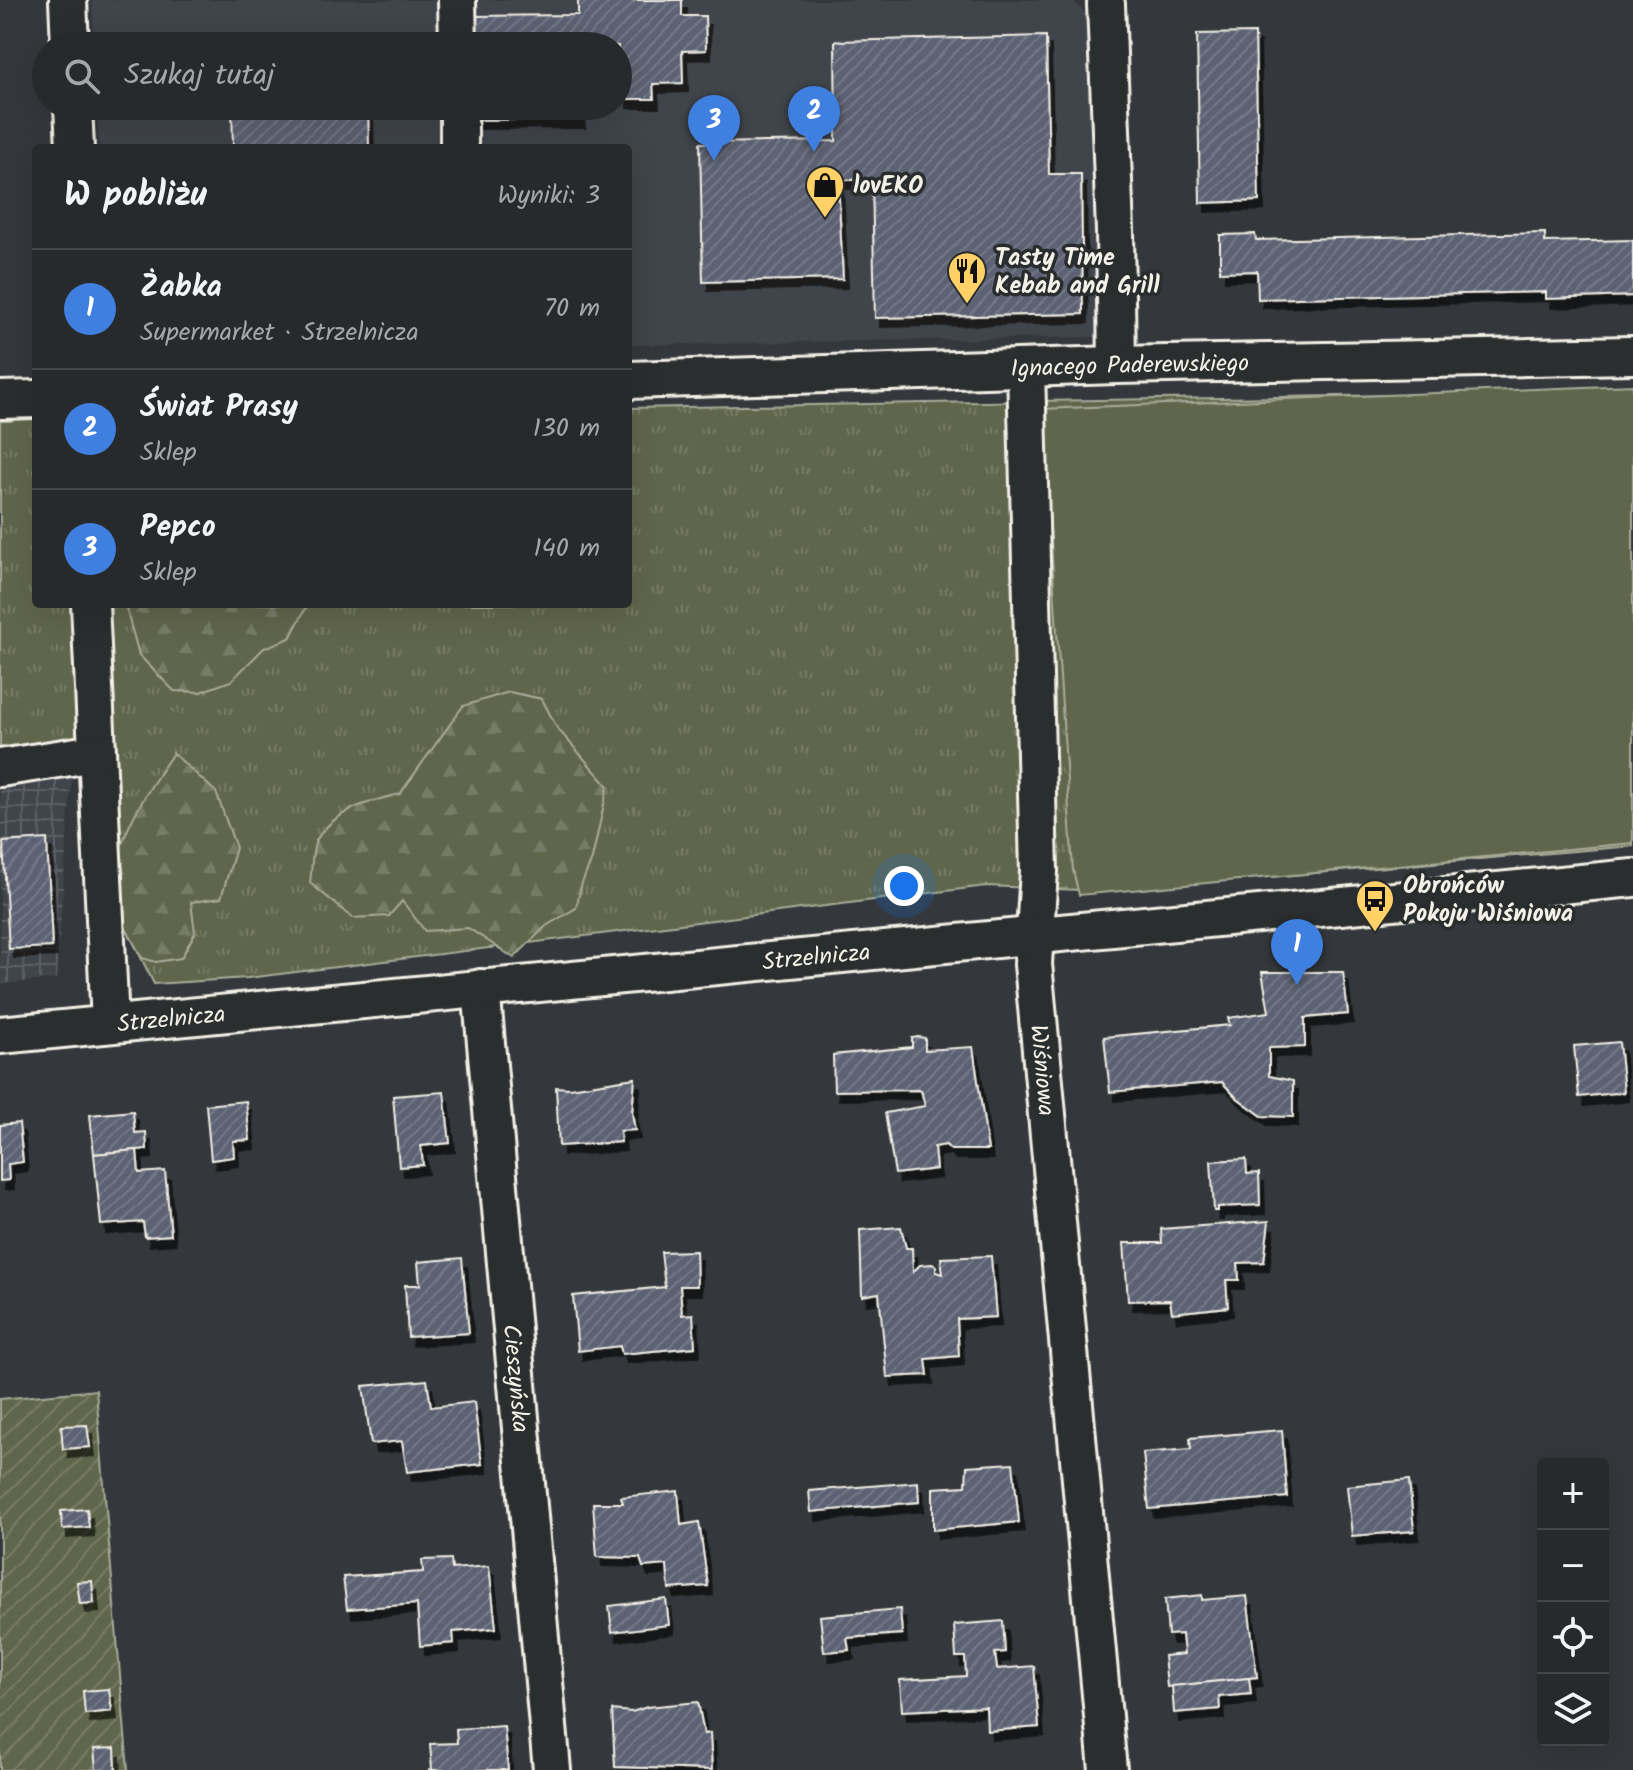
<!DOCTYPE html>
<html lang="pl">
<head>
<meta charset="utf-8">
<style>
	:root { --surface:#272a2d; --page:#333639; --text:#f1f3f6; --muted:#a4a7aa; --line:#434649; --accent:#ea580c }
	body { margin:0; font-family:Kalam,sans-serif; background:var(--page); color:var(--text) }
	.controls { position:absolute; right:24px; bottom:24px; display:grid; overflow:hidden; border-radius:8px; box-shadow:0 8px 32px #0002 }
	.controls button { width:72px; height:72px; display:grid; place-items:center; padding:0; border:0; border-bottom:2px solid var(--line); background:var(--surface); color:var(--text); font:40px sans-serif }
	.you { position:absolute; left:904px; top:886px; width:28px; height:28px; margin:-20px; border:6px solid #fff; border-radius:50%; background:#1a73e8; box-shadow:0 0 0 12px #1a73e833 }
	.badge { display:grid; place-items:center; width:52px; height:52px; border-radius:50%; background:var(--accent); color:#fff; font-size:26px; font-weight:700 }
	.pin { position:absolute; translate:-50% -66px; filter:drop-shadow(0 2px 4px #0008) }
	.pin::after { content:''; position:absolute; top:42px; width:28px; height:24px; background:inherit; clip-path:polygon(0 0,100% 0,50% 100%) }
	.list { margin:0; padding:0; list-style:none }
	h2 { display:flex; justify-content:space-between; align-items:center; height:104px; margin:0; padding:0 32px; font-size:34px }
	h2 small { font-size:26px; font-weight:400; color:var(--muted) }
	.list li { display:grid; grid-template-columns:52px 1fr auto; gap:24px; align-items:center; box-sizing:border-box; height:120px; padding:0 32px; border-top:2px solid var(--line) }
	.list b { display:block; font-size:30px; white-space:nowrap }
	.list p { margin:0; font-size:26px; white-space:nowrap; color:var(--muted) }
	.list em { font-size:26px; font-style:normal; color:var(--muted) }
	.icon { flex:none; width:44px; height:44px; fill:none; stroke:currentColor; stroke-width:2; stroke-linecap:round; stroke-linejoin:round }
	.map { position:relative; flex:none; width:1633px; height:1770px; overflow:hidden }
	.search { position:absolute; background:var(--surface); box-shadow:0 8px 32px #0002; left:32px; top:32px; width:600px; height:88px; display:flex; align-items:center; gap:20px; box-sizing:border-box; padding:0 28px; border-radius:44px; color:var(--muted); font-size:30px }
	.panel { position:absolute; background:var(--surface); box-shadow:0 8px 32px #0002; left:32px; top:144px; width:600px; height:464px; border-radius:8px }
	.map>svg:first-child { display:block }
	.built { fill:#40454c }
	.industrial { fill:url(#industrial-grid) }
	.grass { fill:url(#grass-tufts); stroke:#aaac9a; stroke-width:2 }
	.forest { fill:url(#forest-firs); stroke:#aaac9a; stroke-width:2 }
	.park { fill:#60664c; stroke:#aaac9a; stroke-width:2 }
	.garden { fill:url(#garden-furrows); stroke:#aaac9a; stroke-width:2 }
	.building { fill:url(#building-hatch); stroke:#f4f1e8; stroke-width:2; filter:url(#shadow) }
	.lines { fill:none; stroke-linecap:round; stroke-linejoin:round }
	.minor-casing { stroke:#f4f1e8; stroke-width:42 }
	.minor { stroke:#2a2d2e; stroke-width:36 }
	.labels { text-anchor:middle; stroke-width:7; stroke-linejoin:round; paint-order:stroke }
	.poi-label { font-size:24px; font-weight:bold; fill:#f4f1e8; stroke:#2a2d2e; text-anchor:start }
	.street-label { font-size:24px; fill:#f4f1e8; stroke:#2a2d2e }
</style>
</head>
<body>
<div class="map">
<svg width="1633" height="1770" viewBox="0 0 1633 1770">
	<defs>
		<pattern id="industrial-grid" width="8" height="8" patternUnits="userSpaceOnUse" patternTransform="scale(2)"><rect width="8" height="8" fill="#40454c"/><path d="M0 4h8M4 0v8" fill="none" stroke="#5c6066"/></pattern>
		<pattern id="grass-tufts" width="24" height="20" patternUnits="userSpaceOnUse" patternTransform="scale(2)"><rect width="24" height="20" fill="#60664c"/><path d="M3 7l-1-3M5 7V3M7 7l1-3M15 17l-1-3M17 17v-4M19 17l1-3" fill="none" stroke="#777c66"/></pattern>
		<pattern id="forest-firs" width="22" height="20" patternUnits="userSpaceOnUse" patternTransform="scale(2)"><rect width="22" height="20" fill="#60664c"/><path d="M5 1l3.5 6h-7zM16 11l3.5 6h-7z" fill="#777c66"/></pattern>
		<pattern id="garden-furrows" width="10" height="10" patternUnits="userSpaceOnUse" patternTransform="scale(2)"><rect width="10" height="10" fill="#60664c"/><path d="M-1 1l2-2M0 10L10 0M9 11l2-2" fill="none" stroke="#777c66"/></pattern>
		<pattern id="building-hatch" width="6" height="6" patternUnits="userSpaceOnUse" patternTransform="scale(2)"><rect width="6" height="6" fill="#5b6273"/><path d="M-1 1l2-2M0 6l6-6M5 7l2-2" fill="none" stroke="#737987"/></pattern>
		<filter id="shadow"><feDropShadow dx="5" dy="9" stdDeviation="0" flood-color="#0009"/></filter>
	</defs>
	<rect width="100%" height="100%" fill="#34383c"/>
	<filter id="ink" filterUnits="userSpaceOnUse"><feTurbulence type="fractalNoise" baseFrequency=".0125" numOctaves="2"/><feDisplacementMap in="SourceGraphic" scale="16" xChannelSelector="R" yChannelSelector="G"/><feConvolveMatrix kernelMatrix="1 2 1 2 8 2 1 2 1" color-interpolation-filters="sRGB"/></filter>
	<g filter="url(#ink)">
		<path class="built" d="M92 0H1072L1090 18 1097 337 628 345V148H99L97 106H618V46H94Z"/>
		<path class="industrial" d="M72 773 56 979 0 984V777Z"/>
		<path class="grass" d="M1633 391V846L1104 891 986 886 248 978 154 984 118 911 96 754 0 765V421H10L36 413V604H628V408Z"/>
		<g class="forest">
			<path d="M125 604H308L290 638 264 648 231 681 200 692 174 691 139 655Z"/>
			<path d="M509 692 542 699 557 728 608 786 592 859 582 883 576 908 546 926 514 958 468 928 425 931 402 901 389 916 353 918 310 883C312 871 311 849 317 839 335 810 370 801 400 794L463 706Z"/>
			<path d="M173 753 216 792 236 848 221 898 191 902 195 933 181 958 156 962 142 958C134 943 125 928 119 913 99 860 145 795 173 753Z"/>
		</g>
		<path class="park" d="M1633 385V843L1079 895 1073 870 1042 409Z"/>
		<path class="garden" d="M96 1390 128 1770H0V1399Z"/>
		<g class="building">
			<path d="M578 0H682V16H705L706 50 682 51 683 83 653 84 654 99H622V85L618 86V46H474V16L578 15Z"/>
			<path d="M1255 33 1259 201 1200 203 1197 34Z"/>
			<path d="M1046 36 1049 174H1081L1083 314 875 318 872 180H838L843 279 703 282 700 143 836 141 835 41Z"/>
			<path d="M232 106H368L369 148H233Z"/>
			<path d="M475 106H579L580 119 475 120Z"/>
			<path d="M1545 233V242L1633 240V296L1546 299V292L1258 299 1257 271 1220 272V235L1255 234 1256 240Z"/>
			<path d="M47 839 52 947 9 949 3 842Z"/>
			<path d="M1262 972H1343L1348 1014 1305 1018V1047L1269 1048V1076L1293 1081V1117L1262 1116 1236 1097 1222 1082 1110 1092 1104 1037 1230 1025 1228 1018 1269 1012Z"/>
			<path d="M918 1037 925 1038V1050L973 1047 988 1150H951L946 1145 934 1147 936 1169 895 1174 885 1113 925 1106 921 1090 834 1091 833 1055 912 1047V1038Z"/>
			<path d="M1619 1042 1624 1092 1579 1097 1574 1046Z"/>
			<path d="M635 1078 632 1113 635 1130 620 1131 621 1142 559 1146 556 1087 570 1088Z"/>
			<path d="M444 1092 450 1143 421 1146 423 1165 399 1167 393 1096Z"/>
			<path d="M246 1101 250 1140 233 1141 234 1157 211 1160 206 1105Z"/>
			<path d="M133 1111 135 1133 146 1132 147 1149 94 1154 90 1115Z"/>
			<path d="M19 1123 23 1162 8 1164 9 1180 0 1181V1125Z"/>
			<path d="M137 1150 139 1173 165 1171 171 1235 145 1237 143 1222 101 1225 94 1154Z"/>
			<path d="M1246 1159 1247 1174 1259 1173 1260 1205 1218 1207V1211H1214L1211 1161Z"/>
			<path d="M1269 1221 1264 1262 1238 1263 1239 1280H1226L1228 1307 1172 1313 1170 1300 1128 1301 1124 1243H1162L1161 1229Z"/>
			<path d="M901 1227 906 1248H912L913 1272 920 1265 932 1264 936 1266V1272L943 1274 941 1258 991 1256 996 1317 957 1319 959 1356 926 1359 928 1375 887 1377 879 1293 862 1296 860 1230Z"/>
			<path d="M696 1251 697 1286H680L682 1315 693 1314 695 1347 622 1354 620 1346 578 1351 573 1296 665 1287 661 1252Z"/>
			<path d="M462 1258 469 1333 408 1337 405 1285H420L418 1262Z"/>
			<path d="M427 1380 431 1407 474 1402 482 1464 407 1472 402 1441 371 1444 363 1386Z"/>
			<path d="M87 1425 90 1447 63 1449 61 1426Z"/>
			<path d="M1282 1430 1287 1497 1149 1509 1143 1453 1191 1449 1190 1438Z"/>
			<path d="M1013 1463 1019 1522 933 1530V1488L966 1486 967 1466Z"/>
			<path d="M1409 1480 1414 1531 1352 1536 1347 1486Z"/>
			<path d="M918 1482 919 1502 811 1512 809 1491Z"/>
			<path d="M678 1491 681 1525 699 1522 708 1586 669 1589 667 1565 643 1567 640 1558 597 1557 593 1503H623L621 1497Z"/>
			<path d="M87 1509 89 1527 62 1529 61 1511Z"/>
			<path d="M451 1559 452 1569 489 1566 496 1628 453 1632 454 1643 420 1646 417 1604 347 1609 343 1577 423 1572 422 1560Z"/>
			<path d="M92 1581 94 1603 80 1604 77 1582Z"/>
			<path d="M1202 1595V1600L1247 1596 1257 1677 1167 1687 1164 1656 1184 1654 1182 1634 1168 1635 1165 1599Z"/>
			<path d="M666 1599 669 1625 612 1632 609 1606Z"/>
			<path d="M900 1609 902 1634 847 1638 849 1650 824 1652 820 1616Z"/>
			<path d="M1003 1621 1005 1652 995 1653 997 1669 1034 1666 1039 1727 987 1731 986 1707 902 1711 900 1680 966 1676 965 1657H956L954 1625Z"/>
			<path d="M1249 1678 1251 1694 1219 1697 1220 1709 1174 1713 1172 1686Z"/>
			<path d="M109 1689 112 1711 85 1714 83 1691Z"/>
			<path d="M698 1702 704 1734 710 1733 712 1770 615 1767 612 1710 632 1712 647 1707Z"/>
			<path d="M504 1726 508 1770H428H432L430 1744 457 1743 456 1729Z"/>
			<path d="M115 1748 116 1770H96L94 1749Z"/>
		</g>
		<g class="lines">
			<g class="minor-casing">
				<g id="minor">
					<path d="M68 0 70 46"/>
					<path d="M457 0 458 46"/>
					<path d="M1106 4 1115 231 1117 365"/>
					<path d="M73 106 75 148"/>
					<path d="M459 106V148"/>
					<path id="s1" d="M1026 369 1039 871 1033 964 1108 1770"/>
					<path id="s2" d="M628 380 1117 365 1633 355"/>
					<path d="M0 400 36 399"/>
					<path d="M90 604 110 1024"/>
					<path d="M0 768 96 753"/>
					<path id="s3" d="M481 988 552 1770"/>
					<path id="s4" d="M0 1035 1633 878"/>
				</g>
			</g>
			<use href="#minor" class="minor"/>
		</g>
	</g>
	<defs>
		<g id="shop-pin" transform="scale(2)"><path d="M0 17L-7.5 6A9.5 9.5 0 1 1 7.5 6Z" fill="#ffd166" stroke="#2a2d2e"/><path d="M-5-2.5h2.3a2.7 3.5 0 0 1 5.4 0H5L5.5 6h-11ZM-1.5-2.5h3a1.5 2.3 0 0 0-3 0Z" fill="#111"/></g>
		<g id="restaurant-pin" transform="scale(2)"><path d="M0 17L-7.5 6A9.5 9.5 0 1 1 7.5 6Z" fill="#ffd166" stroke="#2a2d2e"/><path d="M-5-6h1v4h1v-4h1v4h1v-4h1v5L-1.5 .5V6h-2V.5L-5-1ZM5-6V6H3V1.5H1.5Q1.5-4 5-6Z" fill="#111"/></g>
		<g id="bus-pin" transform="scale(2)"><path d="M0 17L-7.5 6A9.5 9.5 0 1 1 7.5 6Z" fill="#ffd166" stroke="#2a2d2e"/><path d="M-5-6H5V4H4V6H2V4H-2V6H-4V4H-5ZM-3.5-4V0h7V-4ZM-3.5 1.2v1.5H-2V1.2ZM2 1.2v1.5H3.5V1.2Z" fill="#111"/></g>
	</defs>
	<g fill-rule="evenodd">
		<use href="#shop-pin" x="825" y="185"/>
		<use href="#restaurant-pin" x="967" y="271"/>
		<use href="#bus-pin" x="1375" y="899"/>
	</g>
	<g class="labels">
		<g class="poi-label">
			<text x="853" y="193">lovEKO</text>
			<text x="995" y="265">Tasty Time<tspan x="995" dy="28">Kebab and Grill</tspan></text>
			<text x="1403" y="893">Obrońców<tspan x="1403" dy="28">Pokoju Wiśniowa</tspan></text>
		</g>
		<g class="street-label">
			<text dy="8" stroke="none"><textPath href="#s2" startOffset="502">Ignacego Paderewskiego</textPath></text>
			<text dy="8" stroke="none"><textPath href="#s4" startOffset="820">Strzelnicza</textPath></text>
			<text dy="8" stroke="none"><textPath href="#s4" startOffset="172">Strzelnicza</textPath></text>
			<text dy="8" stroke="none"><textPath href="#s1" startOffset="702">Wiśniowa</textPath></text>
			<text dy="8" stroke="none"><textPath href="#s3" startOffset="392">Cieszyńska</textPath></text>
		</g>
	</g>
</svg>
<div class="controls">
<button>+</button>
<button>−</button>
<button><svg class="icon" aria-label="locate" viewBox="0 0 24 24"><circle cx="12" cy="12" r="6"/><path d="M12 2v4M12 18v4M2 12h4M18 12h4"/></svg></button>
<button><svg class="icon" aria-label="layers" viewBox="0 0 24 24"><path d="M12 4l9 5-9 5-9-5zM3 14l9 5 9-5"/></svg></button>
</div>
<div class="you"></div>
<div class="pin badge" style="left:1297px;top:985px;background:#3f7fe0">1</div>
<div class="pin badge" style="left:814px;top:152px;background:#3f7fe0">2</div>
<div class="pin badge" style="left:714px;top:161px;background:#3f7fe0">3</div>
<div class="search"><svg class="icon" aria-label="search" viewBox="0 0 24 24"><circle cx="10" cy="10" r="6"/><path d="M15 15l6 6"/></svg>Szukaj tutaj</div>
<section class="panel">
<h2>W pobliżu<small>Wyniki: 3</small></h2>
<ul class="list">
<li><span class="badge" style="background:#3f7fe0">1</span><div><b>Żabka</b><p>Supermarket · Strzelnicza</p></div><em>70 m</em></li>
<li><span class="badge" style="background:#3f7fe0">2</span><div><b>Świat Prasy</b><p>Sklep</p></div><em>130 m</em></li>
<li><span class="badge" style="background:#3f7fe0">3</span><div><b>Pepco</b><p>Sklep</p></div><em>140 m</em></li>
</ul>
</section>
</div>
</body>
</html>
